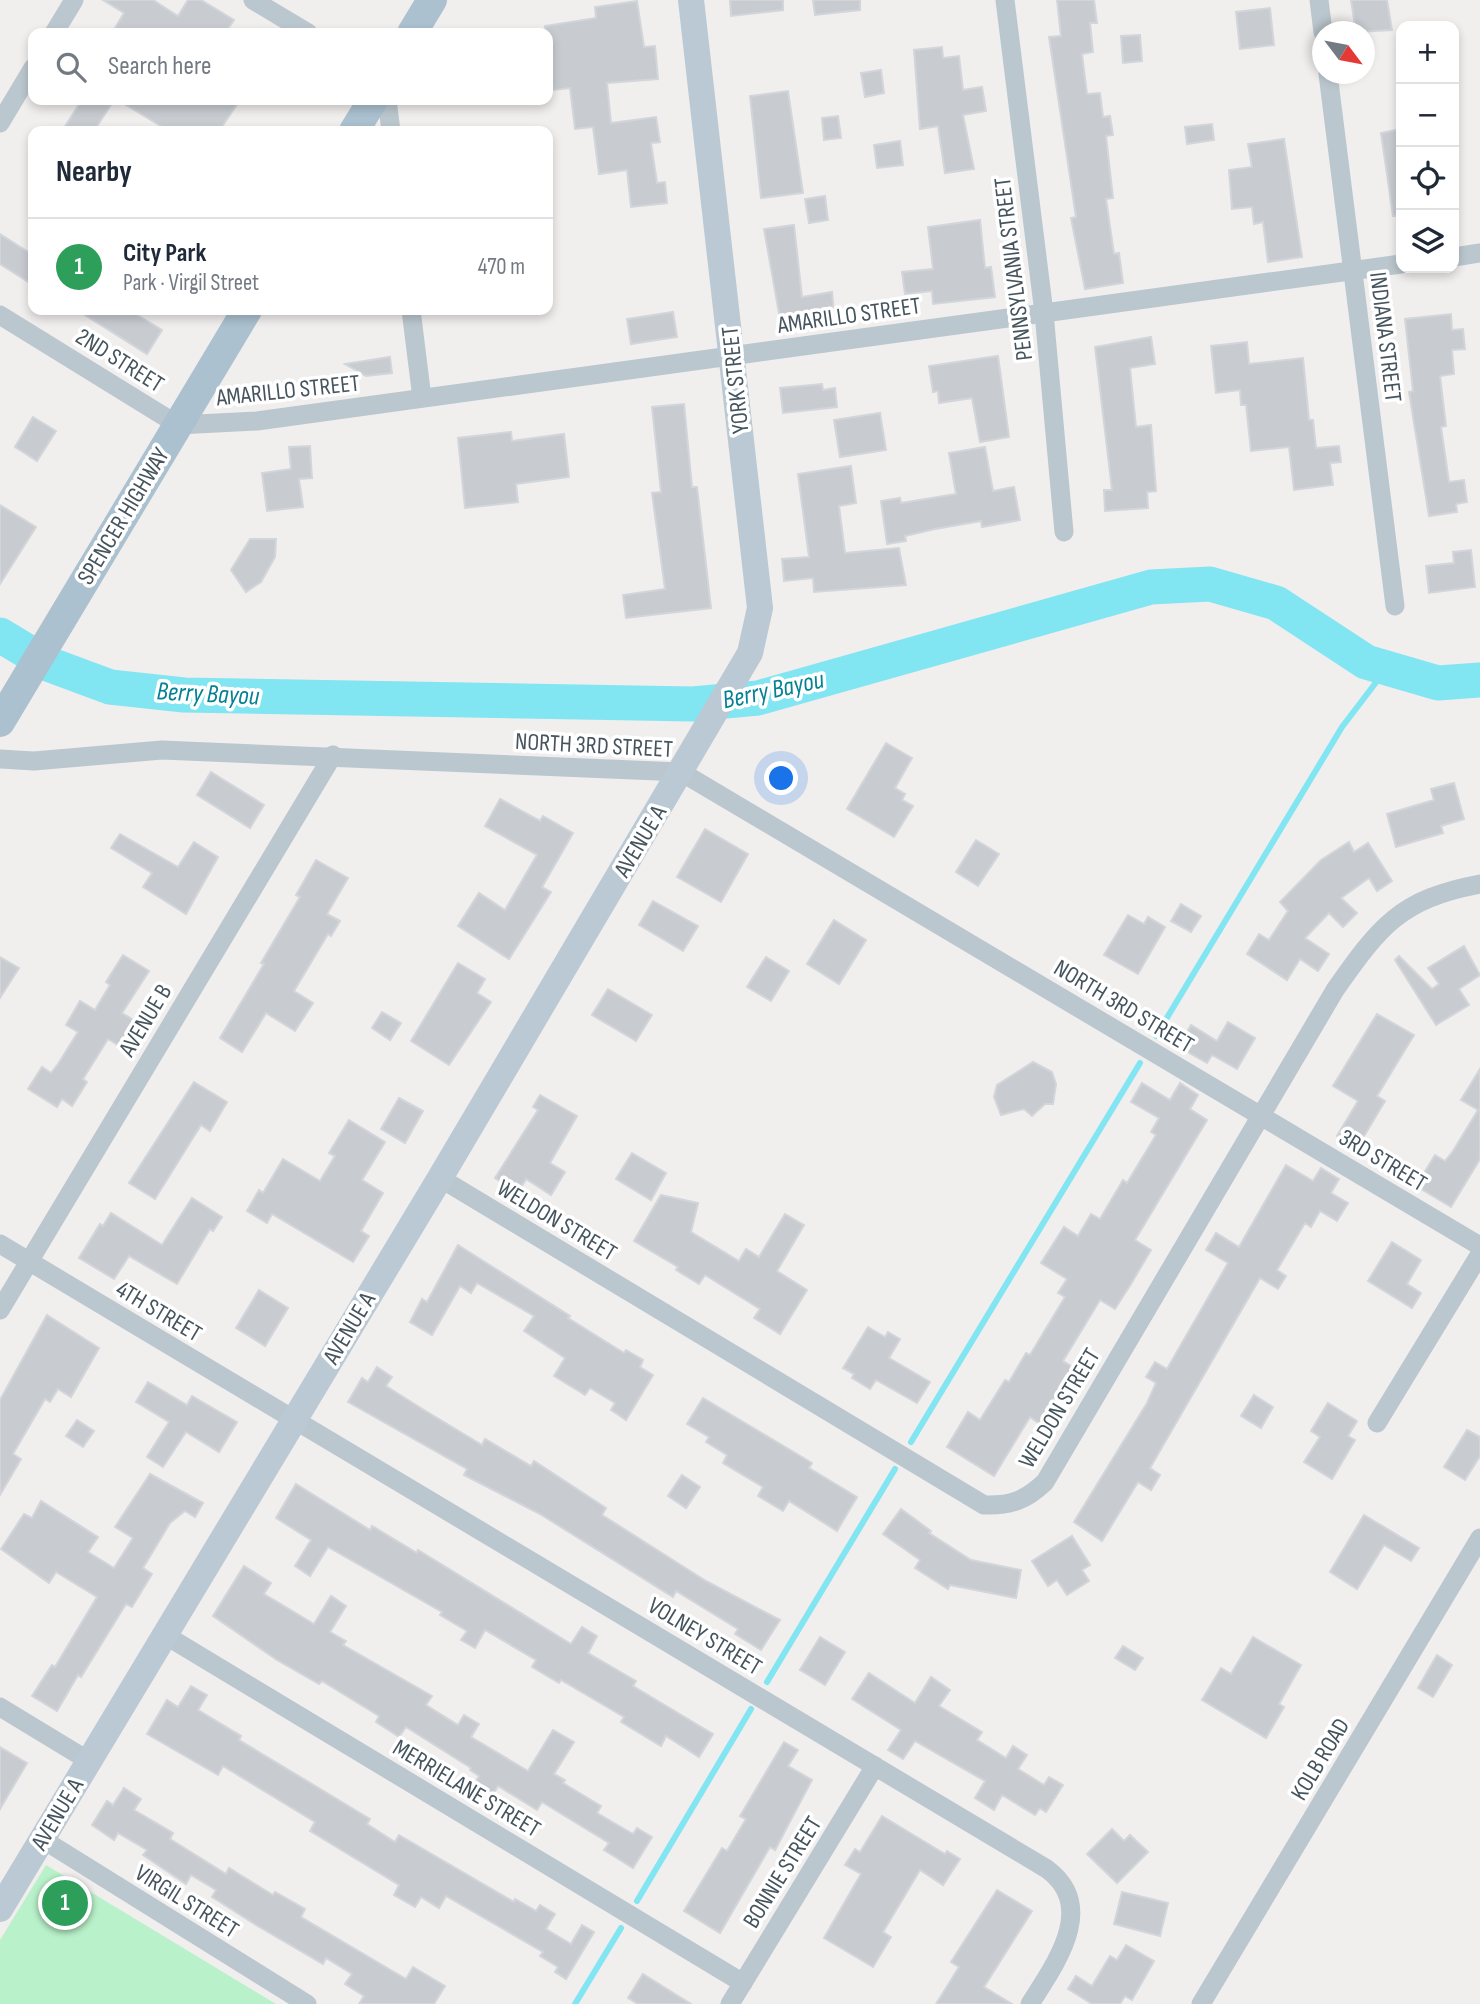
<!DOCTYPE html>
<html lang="en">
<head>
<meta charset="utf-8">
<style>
	:root { --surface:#fff; --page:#f6f6f7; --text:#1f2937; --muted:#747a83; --line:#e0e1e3; --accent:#7c3aed }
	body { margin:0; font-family:"Sofia Sans Condensed",sans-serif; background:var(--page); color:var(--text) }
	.controls { position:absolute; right:21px; top:21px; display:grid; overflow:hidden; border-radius:14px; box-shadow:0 4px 10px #0003 }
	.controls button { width:63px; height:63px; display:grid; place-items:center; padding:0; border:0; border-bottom:2px solid var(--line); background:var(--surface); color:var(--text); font:35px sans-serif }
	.compass { position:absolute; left:1312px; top:21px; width:63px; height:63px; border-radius:50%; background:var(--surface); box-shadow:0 4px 10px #0003; rotate:122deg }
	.you { position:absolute; left:782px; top:779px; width:24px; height:24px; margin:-18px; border:5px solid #fff; border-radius:50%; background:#1a73e8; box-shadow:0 0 0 10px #1a73e833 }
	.badge { display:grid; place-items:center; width:46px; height:46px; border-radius:50%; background:var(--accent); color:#fff; font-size:23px; font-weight:700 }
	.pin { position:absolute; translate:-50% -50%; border:4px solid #fff; box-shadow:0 2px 7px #0006 }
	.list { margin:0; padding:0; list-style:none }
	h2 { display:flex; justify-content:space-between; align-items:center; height:91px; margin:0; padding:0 28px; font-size:30px }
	h2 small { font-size:23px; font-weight:400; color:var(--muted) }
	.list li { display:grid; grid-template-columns:46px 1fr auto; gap:21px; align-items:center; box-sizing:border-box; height:98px; padding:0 28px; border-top:2px solid var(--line) }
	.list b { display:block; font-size:26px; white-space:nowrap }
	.list p { margin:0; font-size:23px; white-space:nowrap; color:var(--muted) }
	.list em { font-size:23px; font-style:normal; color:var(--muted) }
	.icon { flex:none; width:38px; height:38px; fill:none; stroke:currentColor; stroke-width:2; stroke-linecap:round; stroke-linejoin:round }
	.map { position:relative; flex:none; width:1480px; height:2004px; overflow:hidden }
	.search { position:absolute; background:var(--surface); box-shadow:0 4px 10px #0003; left:28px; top:28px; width:525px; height:77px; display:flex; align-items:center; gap:18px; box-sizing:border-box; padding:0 24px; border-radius:14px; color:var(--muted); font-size:26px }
	.panel { position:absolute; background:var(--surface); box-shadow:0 4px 10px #0003; left:28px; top:126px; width:525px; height:189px; border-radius:14px }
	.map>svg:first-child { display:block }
	.green { fill:#b9f2ca }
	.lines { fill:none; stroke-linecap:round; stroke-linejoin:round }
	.stream { stroke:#82e5f2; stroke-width:6 }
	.river { stroke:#82e5f2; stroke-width:35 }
	.building { fill:#c8ccd1; stroke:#d2d5da; stroke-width:2 }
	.street { stroke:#bbc7ce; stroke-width:19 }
	.secondary { stroke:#bac9d4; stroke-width:26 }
	.primary { stroke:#abc1cf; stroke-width:30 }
	.labels { text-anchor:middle; stroke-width:7; stroke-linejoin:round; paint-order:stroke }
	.street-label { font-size:24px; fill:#45545d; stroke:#fff }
	.water-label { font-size:26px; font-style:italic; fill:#048293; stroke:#fff }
</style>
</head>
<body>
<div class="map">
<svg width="1480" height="2004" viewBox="0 0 1480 2004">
	<rect width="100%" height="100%" fill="#f1eeee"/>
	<path class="green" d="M46 1865 276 2004H0V1940Z"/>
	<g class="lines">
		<g class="stream">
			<path d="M1156 1036 1342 727 1387 668"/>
			<path d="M911 1442 1140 1063"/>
			<path d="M767 1682 895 1469"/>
			<path d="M637 1901 751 1709"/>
			<path d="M575 2004 621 1928"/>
		</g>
		<path class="river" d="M0 635 48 664 110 687 184 695 693 704 758 698 1151 587 1210 584 1276 603 1366 662 1438 683 1480 680"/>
	</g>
	<g class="building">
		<path d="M103 0H153L178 16 188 0H201L234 20 225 33H112L124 13Z"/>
		<path d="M730 0H783V10L731 16Z"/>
		<path d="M813 0H860V10L815 15Z"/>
		<path d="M1057 0H1094L1097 23H1090L1093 52 1082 54 1087 94 1100 93 1103 117 1110 116 1113 135 1106 136 1113 198 1106 199 1114 254 1119 253 1123 283 1085 289 1071 218 1076 217 1049 37 1061 36Z"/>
		<path d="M1351 0H1387L1392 30 1356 32Z"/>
		<path d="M637 1 644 47 655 46 658 79 607 83 611 123 656 117 660 142 651 143 657 183 665 182 667 203 631 207 627 170 599 174 593 127 575 129 570 88 553 90 545 26 596 18 595 7Z"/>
		<path d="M1270 8 1274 45 1240 49 1236 12Z"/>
		<path d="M1140 35 1142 61 1123 63 1121 36Z"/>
		<path d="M942 47 943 58 959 56 963 90 982 87 986 111 963 115 974 169 945 173 938 126 920 129 914 50Z"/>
		<path d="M881 70 884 93 865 97 861 73Z"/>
		<path d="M788 91 803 193 761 198 750 96Z"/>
		<path d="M82 100H114L94 131H62Z"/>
		<path d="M118 100H240L219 131H169Z"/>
		<path d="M838 116 841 138 824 140 822 118Z"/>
		<path d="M1212 124 1214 140 1187 144 1185 127Z"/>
		<path d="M1401 129V216H1393L1381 133Z"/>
		<path d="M1284 139 1302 257 1268 262 1263 222 1254 224 1252 207 1232 209 1229 170 1252 167 1248 144Z"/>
		<path d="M900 141 903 165 877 168 874 145Z"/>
		<path d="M825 196 828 220 809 223 805 199Z"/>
		<path d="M980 220 985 268 991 267 995 297 933 304 932 291 905 294 902 272 933 269 928 227Z"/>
		<path d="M794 225 802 297 832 292 834 313 780 319 764 229Z"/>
		<path d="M0 234 33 255V285L0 264Z"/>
		<path d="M77 310H129L162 330 147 354Z"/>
		<path d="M673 312 677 337 631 344 627 319Z"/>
		<path d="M1451 314 1452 330 1463 329 1465 349 1452 350 1454 374 1440 376 1446 426 1441 427 1449 482 1464 480 1467 502 1456 504 1457 512 1429 516 1409 392 1413 391 1405 319Z"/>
		<path d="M1151 337 1155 364 1130 368 1136 427 1151 425 1156 491 1147 492 1148 508 1105 511 1104 490H1112L1095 347Z"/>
		<path d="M1247 342 1249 364 1303 358 1309 420H1313L1316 448 1339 446 1341 462 1330 463 1333 485 1294 490 1289 447 1251 451 1246 405H1241L1240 390 1216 393 1211 346Z"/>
		<path d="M998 356 1009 437 980 442 972 398 939 403 938 391 933 392 929 366Z"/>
		<path d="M390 357 392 373 366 376 345 364Z"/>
		<path d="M822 384 823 390 835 388 837 407 783 413 780 388Z"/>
		<path d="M684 404 692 487H697L711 608 626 618 623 595 665 589 652 493 661 492 652 407Z"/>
		<path d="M880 413 886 450 840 457 834 420Z"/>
		<path d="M33 417 56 431 37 461 15 447Z"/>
		<path d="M511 432 512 441 564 434 569 477 516 484 518 502 465 508 458 438Z"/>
		<path d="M310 446 312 478 299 479 303 507 267 511 262 473 291 469 289 447Z"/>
		<path d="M985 447 993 491 1014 487 1020 520 982 527 981 521 935 529 905 536 906 541 887 544 881 501 900 498 901 503 956 494 949 453Z"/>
		<path d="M851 466 856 503 839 506 845 553 899 548 906 585 814 592 813 578 784 581 782 559 809 557 798 474Z"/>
		<path d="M0 505 36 527 0 584Z"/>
		<path d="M250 539H276L275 557 261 582 246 592 231 570Z"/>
		<path d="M1471 550 1475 587 1429 593 1426 566 1454 563 1453 552Z"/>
		<path d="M886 743 912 758 895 788 905 794 902 800 913 806 894 837 847 809Z"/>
		<path d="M211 772 264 805 250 828 197 795Z"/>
		<path d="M1454 783 1464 819 1441 826 1443 833 1396 847 1387 814 1434 800 1431 789Z"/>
		<path d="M500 799 540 821 543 816 573 833 542 887 551 892 509 959 458 926 479 893 505 910 537 855 485 826Z"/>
		<path d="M705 829 748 854 721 902 677 877Z"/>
		<path d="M120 834 178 867 194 842 218 857 186 914 143 887 152 873 111 848Z"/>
		<path d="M976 840 999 854 978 886 956 872Z"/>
		<path d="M1349 842 1354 852 1368 843 1392 881 1377 891 1369 878 1341 898 1357 913 1343 927 1329 913 1305 938 1329 954 1318 971 1300 959 1287 980 1247 954 1259 934 1269 940 1288 911 1280 902 1321 860Z"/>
		<path d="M316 860 348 878 327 914 340 921 331 936 328 934 294 991 313 1003 295 1031 266 1013 242 1052 220 1038 264 964 261 963 300 897 296 895Z"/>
		<path d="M653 901 698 926 683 951 639 925Z"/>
		<path d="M1181 904 1201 916 1191 932 1171 921Z"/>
		<path d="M1128 915 1144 924 1148 917 1165 927 1138 974 1104 955Z"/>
		<path d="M834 920 866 940 839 984 807 964Z"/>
		<path d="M1464 946 1480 975 1459 989 1469 1005 1436 1025 1395 960 1399 956 1432 989 1439 984 1428 968Z"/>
		<path d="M123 955 149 971 122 1013 145 1027 129 1052 108 1039 83 1079 87 1082 72 1106 62 1099 57 1107 28 1089 42 1067 51 1073 58 1064 78 1032 66 1025 80 1001 95 1010 110 985 106 982Z"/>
		<path d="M0 957 19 968 0 998Z"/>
		<path d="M766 957 789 971 771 1001 747 987Z"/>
		<path d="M458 963 485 979 477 993 491 1002 449 1065 411 1041Z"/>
		<path d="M608 989 652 1015 636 1041 592 1015Z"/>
		<path d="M382 1012 401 1023 390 1040 372 1028Z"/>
		<path d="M1377 1014 1414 1035 1377 1096 1385 1101 1357 1148 1337 1136 1358 1101 1333 1086Z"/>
		<path d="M1228 1022 1255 1038 1237 1069 1212 1055 1207 1063 1179 1047 1191 1025 1217 1041Z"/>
		<path d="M1033 1062 1052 1072 1056 1084 1053 1104H1045L1032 1116 1024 1109 1001 1115 994 1097 997 1085Z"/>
		<path d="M1480 1069V1159L1451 1207 1416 1186 1435 1155 1445 1161 1453 1151 1478 1110 1461 1100Z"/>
		<path d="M194 1082 227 1102 210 1131 201 1125 155 1199 129 1183Z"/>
		<path d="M1142 1083 1170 1100 1180 1083 1198 1095 1190 1109 1207 1120 1135 1240 1151 1250 1131 1284 1115 1309 1100 1300 1063 1361 1079 1371 1057 1408 1044 1427 1030 1417 994 1476 947 1447 968 1412 980 1420 1005 1380 1009 1382 1026 1353 1030 1355 1065 1297 1058 1293 1067 1279 1041 1263 1064 1227 1078 1236 1091 1214 1100 1219 1123 1180 1127 1183 1156 1135 1151 1132 1159 1118 1131 1102Z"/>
		<path d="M540 1095 577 1116 550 1163 565 1172 551 1195 526 1179 518 1193 495 1178 538 1110 533 1107Z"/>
		<path d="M399 1098 423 1111 405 1143 381 1129Z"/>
		<path d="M349 1120 385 1142 362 1180 383 1193 361 1231 369 1236 353 1262 272 1214 267 1223 247 1211 259 1190 263 1193 283 1159 320 1181 335 1156 329 1153Z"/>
		<path d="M632 1153 666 1173 651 1200 616 1179Z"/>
		<path d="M1286 1165 1313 1181 1321 1168 1339 1179 1331 1193 1348 1203 1337 1221 1320 1211 1311 1227 1305 1223 1277 1270 1286 1276 1278 1289 1260 1278 1150 1468 1160 1475 1151 1490 1138 1482 1102 1541 1074 1522 1147 1403 1156 1383 1146 1377 1155 1362 1167 1369 1228 1263 1206 1250 1216 1233 1239 1247Z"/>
		<path d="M661 1195 698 1203 691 1232 739 1261 746 1249 759 1257 785 1214 804 1225 777 1271 807 1290 780 1334 754 1318 760 1309 705 1275 699 1284 676 1270 678 1267 634 1241Z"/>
		<path d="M192 1198 222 1217 213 1231 210 1229 177 1284 129 1256 114 1279 79 1258 100 1224 103 1226 111 1213 162 1245Z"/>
		<path d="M1392 1242 1421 1260 1407 1284 1421 1293 1412 1308 1368 1281Z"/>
		<path d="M458 1245 570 1316 568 1318 624 1353 626 1350 643 1360 640 1367 653 1375 626 1420 611 1410 615 1403 590 1388 585 1395 554 1376 565 1358 524 1331 534 1316 477 1283 471 1293 460 1286 432 1335 410 1322 422 1299 427 1302Z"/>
		<path d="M259 1290 288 1308 265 1346 236 1328Z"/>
		<path d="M47 1315 99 1348 71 1397 58 1389 50 1402 45 1399 13 1454 21 1459 0 1495V1400Z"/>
		<path d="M868 1327 885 1337 888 1332 900 1339 889 1358 930 1382 917 1403 876 1380 870 1389 852 1378 854 1374 843 1368Z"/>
		<path d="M377 1367 392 1377 386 1386 424 1410 482 1445 485 1439 531 1466 534 1461 606 1508 602 1515 706 1581 780 1620 761 1650 735 1634 738 1629 676 1591 673 1597 540 1514 464 1475 467 1469 348 1402 362 1378 368 1382Z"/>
		<path d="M148 1382 187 1405 192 1396 237 1422 219 1452 186 1432 163 1467 147 1457 169 1422 136 1402Z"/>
		<path d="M1254 1395 1273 1407 1261 1428 1241 1416Z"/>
		<path d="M703 1398 812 1463 809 1468 857 1497 837 1531 789 1501 783 1511 758 1496 763 1487 723 1463 727 1455 706 1442 709 1437 687 1424Z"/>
		<path d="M1328 1403 1357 1421 1348 1436 1355 1440 1332 1479 1304 1462 1320 1437 1311 1431Z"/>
		<path d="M77 1420 94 1431 83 1447 66 1436Z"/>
		<path d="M1467 1430 1480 1437V1456L1465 1480 1444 1467Z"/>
		<path d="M150 1474 203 1503 195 1517 185 1511 170 1523 143 1568 152 1574 132 1607 126 1604 81 1677 78 1675 57 1711 32 1696 52 1665 55 1667 97 1597 56 1572 49 1583 1 1549 24 1514 32 1518 41 1501 98 1537 88 1552 114 1568 133 1538 115 1527Z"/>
		<path d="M682 1475 700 1487 686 1508 668 1496Z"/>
		<path d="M296 1484 370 1530 372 1526 417 1553 418 1550 571 1644 582 1627 597 1636 588 1653 636 1681 633 1686 713 1734 699 1757 666 1736 661 1746 621 1722 624 1717 561 1680 559 1683 532 1667 536 1660 485 1630 475 1648 461 1640 467 1631 440 1615 442 1612 328 1547 310 1576 295 1566 311 1540 276 1518Z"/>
		<path d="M901 1509 931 1531 929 1533 971 1560 1021 1570 1016 1598 950 1585 948 1589 915 1568 920 1560 883 1534Z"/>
		<path d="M1364 1515 1419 1548 1411 1561 1384 1545 1357 1589 1330 1572Z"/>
		<path d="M1072 1536 1090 1565 1082 1570 1089 1581 1067 1595 1057 1580 1048 1586 1032 1561Z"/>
		<path d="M244 1566 271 1583 264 1594 314 1624 331 1596 346 1606 330 1632 346 1641 343 1645 432 1696 426 1705 458 1725 464 1715 479 1724 471 1737 528 1771 553 1730 574 1742 554 1774 565 1780 563 1783 601 1806 597 1813 633 1834 637 1828 652 1837 633 1868 604 1850 609 1843 542 1802 537 1810 498 1786 492 1796 474 1785 479 1776 470 1770 471 1768 406 1727 399 1737 376 1722 379 1716 322 1681 319 1684 277 1660 213 1616Z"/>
		<path d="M820 1637 845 1652 825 1685 800 1670Z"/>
		<path d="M1253 1637 1301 1665 1279 1704 1284 1707 1266 1738 1202 1700 1221 1668 1231 1674Z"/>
		<path d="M1123 1646 1143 1658 1135 1670 1115 1658Z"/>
		<path d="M1437 1655 1452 1665 1433 1697 1418 1688Z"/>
		<path d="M869 1673 915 1703 931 1677 950 1690 939 1706 982 1732 977 1740 1006 1758 1013 1746 1027 1755 1018 1769 1044 1785 1049 1777 1063 1785 1046 1812 1040 1808 1035 1815 1002 1795 994 1810 975 1798 985 1781 915 1741 903 1759 888 1750 901 1730 852 1699Z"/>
		<path d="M191 1686 207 1695 198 1710 241 1736 239 1740 370 1819 367 1824 395 1842 399 1835 514 1902 515 1899 536 1911 540 1905 555 1914 546 1929 571 1944 582 1925 594 1932 566 1979 555 1972 558 1967 540 1956 543 1952 446 1896 439 1908 421 1897 415 1907 394 1895 399 1885 310 1831 315 1822 223 1766 218 1775 147 1734 167 1700 178 1707Z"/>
		<path d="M784 1742 798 1750 788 1766 812 1780 775 1850 770 1847 720 1933 684 1911 722 1848 727 1851 746 1819 740 1816Z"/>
		<path d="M0 1747 27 1763 0 1809Z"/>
		<path d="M124 1788 141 1799 134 1810 173 1833 170 1839 226 1874 229 1868 273 1895 275 1892 305 1909 301 1917 406 1979 413 1967 445 1986 434 2004H359L364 1996 345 1984 352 1974 326 1958 323 1964 256 1925 212 1897 216 1890 191 1875 186 1884 143 1855 147 1850 118 1833 114 1840 92 1825 107 1801 113 1805Z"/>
		<path d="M882 1816 945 1854 947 1851 960 1859 943 1885 920 1870 883 1932 891 1937 873 1967 824 1938 861 1874 845 1865 855 1849 860 1852Z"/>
		<path d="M1112 1829 1124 1841 1130 1835 1148 1852 1117 1883 1087 1854Z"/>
		<path d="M997 1890 1032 1911 984 1987 1012 2004H936L959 1967 951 1962Z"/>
		<path d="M1122 1892 1168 1903 1160 1936 1114 1924Z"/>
		<path d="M1126 1945 1154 1961 1132 2000 1125 1996 1120 2004H1092L1068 1989 1076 1976 1092 1986 1110 1956 1117 1960Z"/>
		<path d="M643 1974 691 2004H638L628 1998Z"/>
	</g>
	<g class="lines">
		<g class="street">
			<path d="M253 0 308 33"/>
			<path d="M1005 0 1044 313 1064 532"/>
			<path d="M1319 0 1323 32"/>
			<path d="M54 33 74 0"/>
			<path d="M1328 74 1395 606"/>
			<path d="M387 100 391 131"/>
			<path d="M0 123 33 68"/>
			<path d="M1454 257 1480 253"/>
			<path d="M411 310 422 398"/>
			<path d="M0 315 178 425 257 421 1401 264"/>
			<path d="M0 759 34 761 162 750 681 772 1480 1246"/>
			<path d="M440 1178 984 1505C1011 1506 1026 1500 1045 1482L1335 990C1380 926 1400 899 1480 884"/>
			<path d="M0 1244 1047 1869C1098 1907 1055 1964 1030 2004"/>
			<path d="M0 1310 333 755"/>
			<path d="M1377 1423 1480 1254"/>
			<path d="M165 1635 743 1983"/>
			<path d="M0 1707 89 1761"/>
			<path d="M42 1839 307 2004"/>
			<path d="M730 2004 875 1766"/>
			<path d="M1201 2004 1480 1538"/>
		</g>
		<path class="secondary" d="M0 1909 440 1178 750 653 760 608 691 0"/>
		<g class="primary">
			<path d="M412 33 432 0"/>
			<path d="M354 131 373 100"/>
			<path d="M0 722 247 310"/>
		</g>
	</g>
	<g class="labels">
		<g class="street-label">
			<text transform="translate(1013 269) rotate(-97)" y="8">PENNSYLVANIA STREET</text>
			<text transform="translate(849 315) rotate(-8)" y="8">AMARILLO STREET</text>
			<text transform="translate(1386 337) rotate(83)" y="8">INDIANA STREET</text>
			<text transform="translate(120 360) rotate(32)" y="8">2ND STREET</text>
			<text transform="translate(735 380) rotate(-96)" y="8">YORK STREET</text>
			<text transform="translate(288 390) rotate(-6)" y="8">AMARILLO STREET</text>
			<text transform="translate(123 516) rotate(-59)" y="8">SPENCER HIGHWAY</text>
			<text transform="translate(594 745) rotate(3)" y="8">NORTH 3RD STREET</text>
			<text transform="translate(640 841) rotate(-59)" y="8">AVENUE A</text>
			<text transform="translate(1124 1006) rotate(31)" y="8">NORTH 3RD STREET</text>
			<text transform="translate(145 1020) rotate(-59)" y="8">AVENUE B</text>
			<text transform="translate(1383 1160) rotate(31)" y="8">3RD STREET</text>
			<text transform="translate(557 1220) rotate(31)" y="8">WELDON STREET</text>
			<text transform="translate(159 1311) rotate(31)" y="8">4TH STREET</text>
			<text transform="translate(349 1328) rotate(-59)" y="8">AVENUE A</text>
			<text transform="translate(1059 1408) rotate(-59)" y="8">WELDON STREET</text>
			<text transform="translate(705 1636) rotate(31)" y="8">VOLNEY STREET</text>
			<text transform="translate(1320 1759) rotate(-59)" y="8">KOLB ROAD</text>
			<text transform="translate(467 1788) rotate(31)" y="8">MERRIELANE STREET</text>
			<text transform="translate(57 1814) rotate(-59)" y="8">AVENUE A</text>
			<text transform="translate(782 1872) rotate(-58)" y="8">BONNIE STREET</text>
			<text transform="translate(187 1901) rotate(32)" y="8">VIRGIL STREET</text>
		</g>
		<g class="water-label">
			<text transform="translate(773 689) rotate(-12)" y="9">Berry Bayou</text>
			<text transform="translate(208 693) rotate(3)" y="9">Berry Bayou</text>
		</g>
	</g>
</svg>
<div class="controls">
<button>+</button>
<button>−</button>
<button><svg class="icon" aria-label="locate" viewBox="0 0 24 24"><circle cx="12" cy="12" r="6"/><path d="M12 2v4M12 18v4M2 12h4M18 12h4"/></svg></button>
<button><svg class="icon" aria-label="layers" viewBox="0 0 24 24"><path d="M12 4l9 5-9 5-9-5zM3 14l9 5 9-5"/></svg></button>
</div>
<svg class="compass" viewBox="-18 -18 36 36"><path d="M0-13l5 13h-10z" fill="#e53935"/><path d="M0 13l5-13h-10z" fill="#747a83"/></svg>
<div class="you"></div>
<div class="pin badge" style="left:65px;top:1903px;background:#2e9e5b">1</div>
<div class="search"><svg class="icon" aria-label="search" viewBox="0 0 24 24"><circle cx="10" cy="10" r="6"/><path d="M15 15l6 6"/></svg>Search here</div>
<section class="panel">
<h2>Nearby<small></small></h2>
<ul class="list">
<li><span class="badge" style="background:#2e9e5b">1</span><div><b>City Park</b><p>Park · Virgil Street</p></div><em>470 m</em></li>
</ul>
</section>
</div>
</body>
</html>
